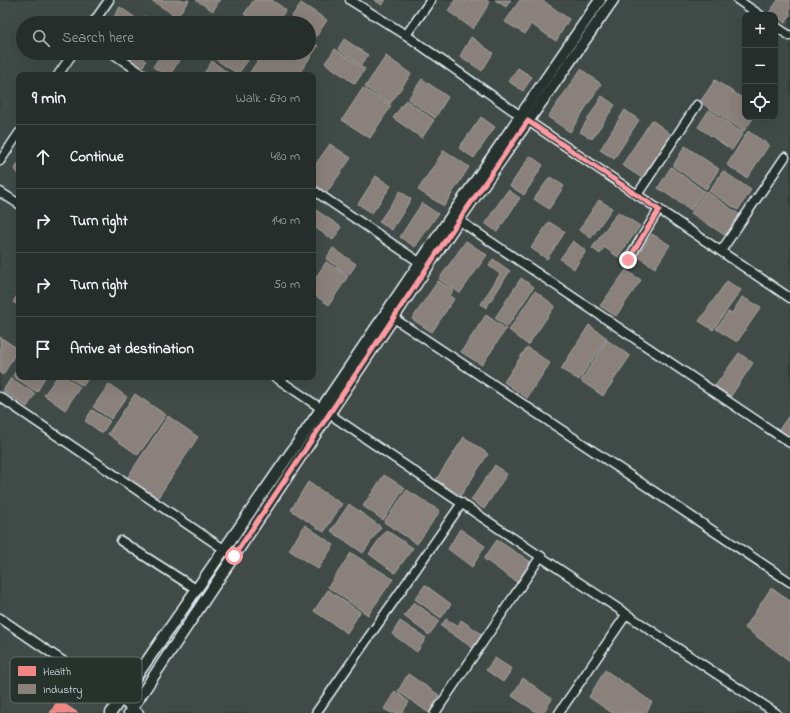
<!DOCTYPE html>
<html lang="en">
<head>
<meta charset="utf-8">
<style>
	:root { --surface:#262e2b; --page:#323a37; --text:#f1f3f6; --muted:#a4a8a9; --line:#424a47 }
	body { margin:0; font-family:"Indie Flower",sans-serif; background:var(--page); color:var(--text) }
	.controls { position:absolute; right:12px; top:12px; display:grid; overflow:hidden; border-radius:8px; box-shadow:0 4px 16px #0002 }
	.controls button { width:36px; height:36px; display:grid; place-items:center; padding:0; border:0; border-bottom:1px solid var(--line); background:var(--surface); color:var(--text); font:20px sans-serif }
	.stop { position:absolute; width:12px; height:12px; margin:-9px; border:3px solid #ff9aa2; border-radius:50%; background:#fff }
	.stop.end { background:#ff9aa2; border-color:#fff; box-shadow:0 1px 4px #0008 }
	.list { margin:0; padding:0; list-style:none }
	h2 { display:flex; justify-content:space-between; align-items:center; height:52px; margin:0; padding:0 16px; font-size:17px }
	h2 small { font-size:13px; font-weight:400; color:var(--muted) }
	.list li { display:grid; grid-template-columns:26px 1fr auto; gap:12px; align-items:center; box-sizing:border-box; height:64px; padding:0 16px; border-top:1px solid var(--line) }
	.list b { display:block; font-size:15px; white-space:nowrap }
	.list em { font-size:13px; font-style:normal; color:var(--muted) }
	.icon { flex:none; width:22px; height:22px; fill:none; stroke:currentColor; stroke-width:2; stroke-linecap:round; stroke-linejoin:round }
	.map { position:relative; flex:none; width:790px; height:713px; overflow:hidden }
	.search { position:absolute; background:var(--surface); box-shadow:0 4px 16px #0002; left:16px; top:16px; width:300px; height:44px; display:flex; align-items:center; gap:10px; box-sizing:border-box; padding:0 14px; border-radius:22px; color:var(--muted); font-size:15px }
	.panel { position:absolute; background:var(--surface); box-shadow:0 4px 16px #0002; left:16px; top:72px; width:300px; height:308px; border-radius:8px }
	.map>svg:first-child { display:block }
	.built { fill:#3f4b46; fill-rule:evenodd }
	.health { fill:#f28482; stroke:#efa5a5 }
	.industry { fill:#8a817c; stroke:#a6a3a1 }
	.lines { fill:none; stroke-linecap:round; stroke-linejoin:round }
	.minor-casing { stroke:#e8f1f8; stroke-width:11 }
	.major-casing { stroke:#e8f1f8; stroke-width:13 }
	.minor { stroke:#26332d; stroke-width:8 }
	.major { stroke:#26332d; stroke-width:10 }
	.route { stroke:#ff9aa2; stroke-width:5 }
	.key { fill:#26332d; stroke:#606c6a; stroke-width:1 }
	.key-label { font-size:11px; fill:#e8f1f8 }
</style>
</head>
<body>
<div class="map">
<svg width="790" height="713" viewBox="0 0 790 713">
	<rect width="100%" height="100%" fill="#323e39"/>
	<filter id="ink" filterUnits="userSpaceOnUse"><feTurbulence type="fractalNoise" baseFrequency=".025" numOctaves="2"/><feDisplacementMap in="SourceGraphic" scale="8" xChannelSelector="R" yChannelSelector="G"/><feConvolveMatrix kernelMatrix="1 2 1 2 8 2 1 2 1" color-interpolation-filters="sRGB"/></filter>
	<g filter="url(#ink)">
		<path class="built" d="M0 0H790V713H0ZM745 15H775V117H745ZM23 23H309V53H23ZM19 75H313V377H19Z"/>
		<path class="health" d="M58 700 78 713H50Z"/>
		<g class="industry">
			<path d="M151 0H189L177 17Z"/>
			<path d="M196 0H220L213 11Z"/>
			<path d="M254 0H272L286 10 276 23H258L244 14Z"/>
			<path d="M374 0H386L382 5Z"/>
			<path d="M455 0H486L490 2 473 29 448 11Z"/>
			<path d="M495 0H511L506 7Z"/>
			<path d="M520 0H542L569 19 556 41 531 24 525 34 505 22Z"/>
			<path d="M778 0H790V16L785 23 775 15 769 13Z"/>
			<path d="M301 3 327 20 314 40 309 37V23L288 22Z"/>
			<path d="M120 7 140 21 139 23H110Z"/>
			<path d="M145 16 155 23H141Z"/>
			<path d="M240 17 249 23H236Z"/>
			<path d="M471 37 493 53 482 71 460 56Z"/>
			<path d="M344 39 368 55 361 65 338 49Z"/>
			<path d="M309 40 318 46 298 75H248L263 53H309Z"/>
			<path d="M335 49 365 69 355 84 325 63Z"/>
			<path d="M122 53H148L143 59 146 61 142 68 131 60 129 63 120 56Z"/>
			<path d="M162 53H184L170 75H166L153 67Z"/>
			<path d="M215 53H241L249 59 238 74 212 57Z"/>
			<path d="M244 53H254L251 58Z"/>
			<path d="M386 56 411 74 390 104 365 87Z"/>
			<path d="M212 61 231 75H203Z"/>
			<path d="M518 68 532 77 523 91 508 81Z"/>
			<path d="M581 69 601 84 570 132 548 117Z"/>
			<path d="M422 79 448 97 435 118 408 99Z"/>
			<path d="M715 80 745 100V117H754L744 131 700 102Z"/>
			<path d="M363 88 391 106 370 138 342 120Z"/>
			<path d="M602 96 615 105 592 139 580 132Z"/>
			<path d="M406 100 434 120 422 138 393 118Z"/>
			<path d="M625 110 639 120 614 159 600 150Z"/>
			<path d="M709 110 743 133 732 150 698 127Z"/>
			<path d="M481 117 495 127 474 158 459 148Z"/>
			<path d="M652 120 672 135 642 178 622 165Z"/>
			<path d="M748 131 769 145 747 178 727 165Z"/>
			<path d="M330 144 351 158 325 195 313 187V168Z"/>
			<path d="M685 146 719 169 706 189 673 166Z"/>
			<path d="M444 150 469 167 444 206 418 190Z"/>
			<path d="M530 156 543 165 524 195 510 186Z"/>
			<path d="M19 162V174L14 170Z"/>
			<path d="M671 167 704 191 691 210 658 188Z"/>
			<path d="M723 171 751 190 738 210 709 191Z"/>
			<path d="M376 176 391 186 372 213 358 204Z"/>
			<path d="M550 177 564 186 549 209 534 199Z"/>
			<path d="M508 190 520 198 497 232 485 223Z"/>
			<path d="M400 191 411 199 392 230 379 222Z"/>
			<path d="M706 191 740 215 726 236 691 213Z"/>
			<path d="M599 200 612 208 591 238 579 230Z"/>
			<path d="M422 203 438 214 415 247 400 237Z"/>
			<path d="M313 208 341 227 333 240 313 226Z"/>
			<path d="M618 212 640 226 618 257 604 247 600 254 592 248Z"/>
			<path d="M549 222 565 232 547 259 531 248Z"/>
			<path d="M652 234 670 245 655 268 637 256Z"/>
			<path d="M466 241 487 255 460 293 439 279Z"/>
			<path d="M573 241 586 251 574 269 560 259Z"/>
			<path d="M333 248 356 264 349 275 326 259Z"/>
			<path d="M493 259 510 271 486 308 481 304 500 274 489 266Z"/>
			<path d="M326 262 348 276 329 305 313 294V282Z"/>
			<path d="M626 270 641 280 616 316 600 306Z"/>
			<path d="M521 278 534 287 507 327 495 318Z"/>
			<path d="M438 281 453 290 450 296 454 299 432 332 412 319Z"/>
			<path d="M727 281 741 290 713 330 699 321Z"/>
			<path d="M535 291 555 306 528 345 509 330Z"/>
			<path d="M19 293V306L13 302Z"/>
			<path d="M742 297 761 307 737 342 716 329 728 312 732 313Z"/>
			<path d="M486 315 506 329 482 365 461 352Z"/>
			<path d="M589 325 607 338 579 380 561 369Z"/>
			<path d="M0 337 18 349 3 375 0 373Z"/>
			<path d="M607 340 630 356 603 396 581 381Z"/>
			<path d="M527 347 550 363 527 398 504 382Z"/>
			<path d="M739 353 753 363 731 396 715 386Z"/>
			<path d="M19 365V377H45L37 392 13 376Z"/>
			<path d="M57 377H65L80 387 65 410 44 395Z"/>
			<path d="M69 377H89L83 386Z"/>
			<path d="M11 378 35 394 27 407 3 391Z"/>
			<path d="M109 384 127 397 111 419 93 407Z"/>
			<path d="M135 394 166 415 138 455 108 434Z"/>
			<path d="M92 410 110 421 102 433 85 421Z"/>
			<path d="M790 414V439L778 431Z"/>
			<path d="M168 416 198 437 157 499 127 478Z"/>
			<path d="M464 437 488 454 461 495 436 480Z"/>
			<path d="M495 465 507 474 484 509 471 500Z"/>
			<path d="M384 475 405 488 383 520 363 506Z"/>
			<path d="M308 482 342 504 324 532 291 510Z"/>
			<path d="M407 490 440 511 417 544 384 522Z"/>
			<path d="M349 504 381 527 363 553 331 531Z"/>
			<path d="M305 525 334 545 318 569 289 550Z"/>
			<path d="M460 529 485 546 472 567 448 549Z"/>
			<path d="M386 530 413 548 395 573 369 554Z"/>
			<path d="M497 540 531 562 518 583 484 559Z"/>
			<path d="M351 553 393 579 368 615 328 587Z"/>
			<path d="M425 585 451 604 441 618 415 599Z"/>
			<path d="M771 588 790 601V661L745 628Z"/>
			<path d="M328 590 360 612 347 633 314 611Z"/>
			<path d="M414 602 439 621 429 635 404 616Z"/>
			<path d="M446 619 458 626 461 620 483 635 474 649 441 626Z"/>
			<path d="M400 621 426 638 417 652 392 634Z"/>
			<path d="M495 658 512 669 503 682 486 670Z"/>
			<path d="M605 670 652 702 646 713H612L589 697Z"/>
			<path d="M408 674 439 695 429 713 398 691Z"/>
			<path d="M523 678 552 699 543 713H538L512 696Z"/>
			<path d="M395 691 409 702 402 713H391L384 709Z"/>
		</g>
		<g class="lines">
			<g class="minor-casing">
				<g id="minor">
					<path d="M350 0 406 35 528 121 790 298"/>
					<path d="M738 0 760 15"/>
					<path d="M93 23 109 0"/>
					<path d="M775 26 790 36"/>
					<path d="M406 35 431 0"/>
					<path d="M112 53 144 75"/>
					<path d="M58 75 73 53"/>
					<path d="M0 161 19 133"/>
					<path d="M313 190 425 266"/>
					<path d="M0 192 19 204"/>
					<path d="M637 195 697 105"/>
					<path d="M454 217 790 443"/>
					<path d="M721 251 785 157"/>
					<path d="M628 260 659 209"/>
					<path d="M389 315 790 582"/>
					<path d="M275 377C441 490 608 603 776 713"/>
					<path d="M0 397 234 556"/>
					<path d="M121 541 196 589"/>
					<path d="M0 618 139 713"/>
					<path d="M316 713 462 503"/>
					<path d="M435 713 541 556"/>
					<path d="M559 713 626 615"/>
				</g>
			</g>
			<g class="major-casing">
				<g id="major">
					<path d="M111 713 321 409 452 215 600 0"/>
					<path d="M129 713 459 220 613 0"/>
				</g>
			</g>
			<use href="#minor" class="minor"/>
			<use href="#major" class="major"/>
		</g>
	</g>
	<g class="lines" filter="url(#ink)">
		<path class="route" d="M234 556 459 220 528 121 659 210 628 260"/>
	</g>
	<rect x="10" y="657" width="132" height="46" rx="6" class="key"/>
	<rect x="18" y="666" width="18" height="10" fill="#f28482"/>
	<rect x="18" y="684" width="18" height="10" fill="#8a817c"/>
	<g class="key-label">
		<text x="43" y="675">Health</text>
		<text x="43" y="693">Industry</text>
	</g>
</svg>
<div class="controls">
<button>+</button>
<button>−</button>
<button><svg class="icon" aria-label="locate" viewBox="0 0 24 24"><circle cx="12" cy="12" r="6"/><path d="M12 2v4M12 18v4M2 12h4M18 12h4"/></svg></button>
</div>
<div class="stop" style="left:234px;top:556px"></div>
<div class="stop end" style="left:628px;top:260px"></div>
<div class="search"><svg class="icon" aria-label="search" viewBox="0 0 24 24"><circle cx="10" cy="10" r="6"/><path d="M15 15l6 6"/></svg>Search here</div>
<section class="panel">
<h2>9 min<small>Walk · 670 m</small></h2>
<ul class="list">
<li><svg class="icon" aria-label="ahead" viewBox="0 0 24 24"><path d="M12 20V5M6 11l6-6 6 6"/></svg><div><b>Continue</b></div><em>480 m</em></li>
<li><svg class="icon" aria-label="right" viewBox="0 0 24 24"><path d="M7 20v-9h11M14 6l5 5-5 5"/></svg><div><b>Turn right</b></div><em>140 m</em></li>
<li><svg class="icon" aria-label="right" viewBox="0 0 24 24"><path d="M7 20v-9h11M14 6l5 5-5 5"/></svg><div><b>Turn right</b></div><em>50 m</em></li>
<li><svg class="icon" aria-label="arrive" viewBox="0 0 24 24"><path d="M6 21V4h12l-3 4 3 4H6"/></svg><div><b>Arrive at destination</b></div></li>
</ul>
</section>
</div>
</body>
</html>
